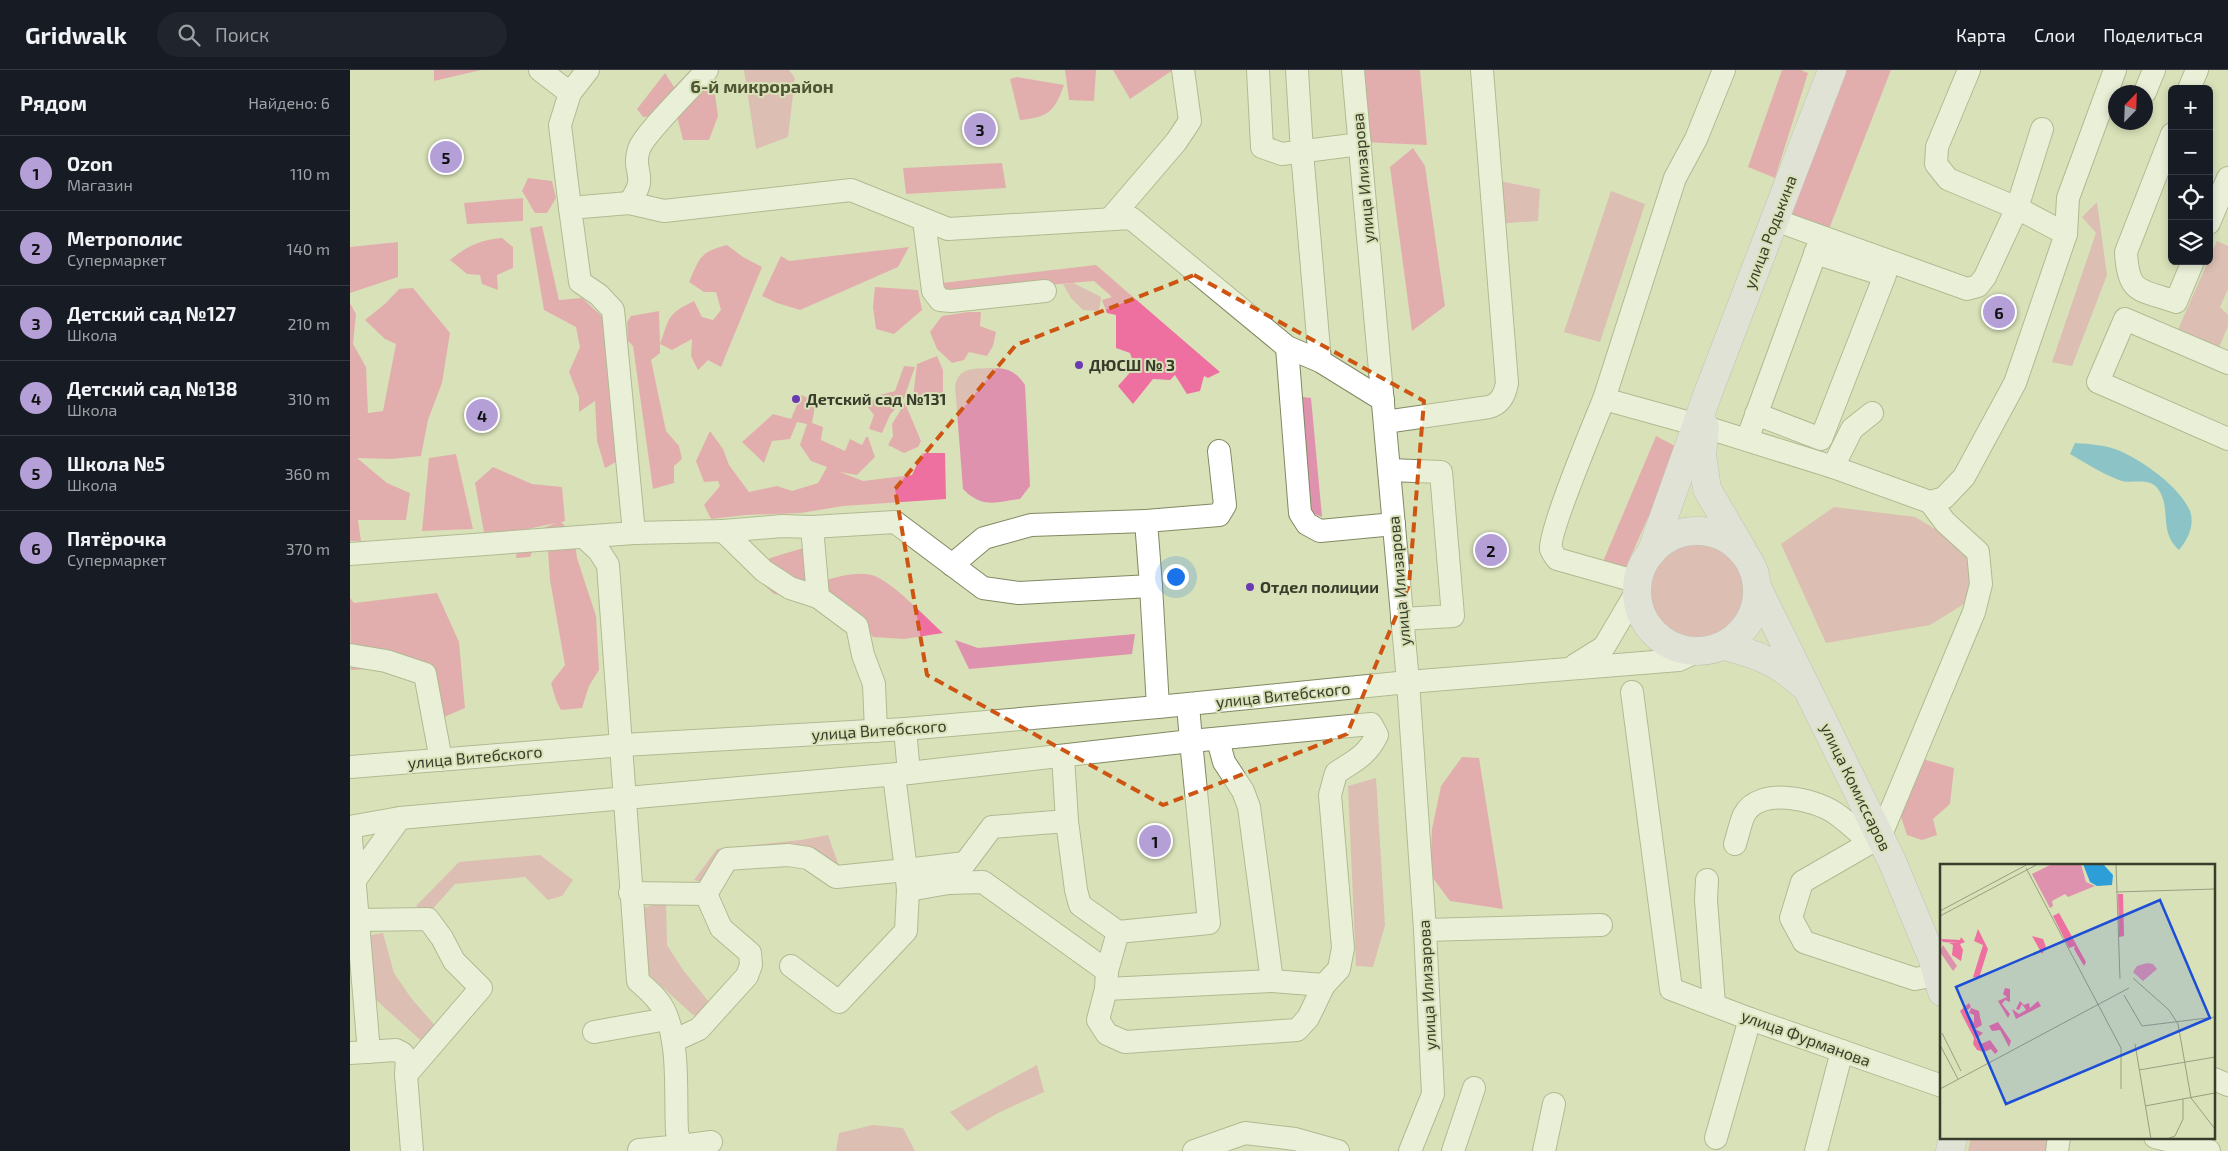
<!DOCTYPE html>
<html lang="ru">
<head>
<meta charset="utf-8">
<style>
	:root { --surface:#171b24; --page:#20242c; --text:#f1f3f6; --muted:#9ea1a6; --line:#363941; --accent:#b4a0d7 }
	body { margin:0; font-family:"Exo 2",sans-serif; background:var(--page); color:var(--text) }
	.controls { position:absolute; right:15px; top:15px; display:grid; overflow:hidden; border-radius:8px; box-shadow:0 2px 8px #0003 }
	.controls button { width:45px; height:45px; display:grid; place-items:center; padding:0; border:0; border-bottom:1px solid var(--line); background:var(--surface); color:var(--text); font:25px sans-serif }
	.compass { position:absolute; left:1758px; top:15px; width:45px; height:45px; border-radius:50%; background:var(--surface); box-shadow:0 2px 8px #0003; rotate:23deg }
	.you { position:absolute; left:825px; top:506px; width:18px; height:18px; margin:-12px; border:4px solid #fff; border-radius:50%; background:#1a73e8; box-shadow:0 0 0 8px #1a73e833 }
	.badge { display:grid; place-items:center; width:32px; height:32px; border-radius:50%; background:var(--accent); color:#111; font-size:16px; font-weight:700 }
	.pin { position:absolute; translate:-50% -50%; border:2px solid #fff; box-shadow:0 1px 5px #0006 }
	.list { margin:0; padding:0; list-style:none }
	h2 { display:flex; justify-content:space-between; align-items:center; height:65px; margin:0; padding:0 20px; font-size:21px }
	h2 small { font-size:16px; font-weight:400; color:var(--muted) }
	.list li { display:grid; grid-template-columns:32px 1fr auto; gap:15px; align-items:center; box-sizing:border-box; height:75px; padding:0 20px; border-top:1px solid var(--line) }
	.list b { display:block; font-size:19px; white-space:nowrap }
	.list p { margin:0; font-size:16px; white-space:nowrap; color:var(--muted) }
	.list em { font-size:16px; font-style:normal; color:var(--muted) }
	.icon { flex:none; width:28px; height:28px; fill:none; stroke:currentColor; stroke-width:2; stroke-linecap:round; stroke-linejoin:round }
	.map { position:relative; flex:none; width:1878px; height:1081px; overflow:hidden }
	header { display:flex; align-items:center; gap:30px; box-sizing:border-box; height:70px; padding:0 25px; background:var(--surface); border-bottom:1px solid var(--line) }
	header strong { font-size:24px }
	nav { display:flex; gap:28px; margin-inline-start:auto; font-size:18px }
	.search { width:350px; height:45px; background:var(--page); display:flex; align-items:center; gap:12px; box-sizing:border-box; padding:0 18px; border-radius:28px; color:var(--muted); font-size:19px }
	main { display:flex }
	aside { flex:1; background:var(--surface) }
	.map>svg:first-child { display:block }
	.green { fill:#df92ad }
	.forest { fill:#ee70a1 }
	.water { fill:#2e9ed9 }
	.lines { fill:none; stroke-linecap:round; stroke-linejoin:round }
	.minor-casing { stroke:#818963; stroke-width:24 }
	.major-casing { stroke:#a19cae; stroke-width:29 }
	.minor { stroke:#fff; stroke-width:22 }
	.major { stroke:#e8e3f8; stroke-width:28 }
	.marked { fill:none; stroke:#ce5511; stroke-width:4; stroke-dasharray:10 6; stroke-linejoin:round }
	.poi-dot { fill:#6a3ab2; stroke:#d8e1b8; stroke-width:2 }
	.labels { text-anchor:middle; stroke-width:4; stroke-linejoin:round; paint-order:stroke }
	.street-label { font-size:16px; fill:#383c2b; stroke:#d8e1b8 }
	.poi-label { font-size:16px; font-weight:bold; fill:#383c2b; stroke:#d8e1b8; text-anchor:start }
	.neighbourhood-label { font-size:18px; font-weight:bold; fill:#4f5532; stroke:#d8e1b8 }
	.inset-road { fill:none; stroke:#989f80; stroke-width:1 }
	.view { fill:#1d4ed8; fill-opacity:0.15; stroke:#1d4ed8; stroke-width:2.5 }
	.inset-edge { fill:none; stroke:#383c2b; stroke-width:2.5 }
</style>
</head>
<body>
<header>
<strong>Gridwalk</strong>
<div class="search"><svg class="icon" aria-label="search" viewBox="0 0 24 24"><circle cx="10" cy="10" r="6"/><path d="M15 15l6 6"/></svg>Поиск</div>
<nav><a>Карта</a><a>Слои</a><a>Поделиться</a></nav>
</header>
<main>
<aside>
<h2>Рядом<small>Найдено: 6</small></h2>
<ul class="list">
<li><span class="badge">1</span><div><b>Ozon</b><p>Магазин</p></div><em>110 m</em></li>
<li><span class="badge">2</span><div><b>Метрополис</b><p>Супермаркет</p></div><em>140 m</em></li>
<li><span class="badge">3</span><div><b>Детский сад №127</b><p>Школа</p></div><em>210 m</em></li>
<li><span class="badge">4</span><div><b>Детский сад №138</b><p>Школа</p></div><em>310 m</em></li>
<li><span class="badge">5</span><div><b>Школа №5</b><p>Школа</p></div><em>360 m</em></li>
<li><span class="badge">6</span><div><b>Пятёрочка</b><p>Супермаркет</p></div><em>370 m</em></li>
</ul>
</aside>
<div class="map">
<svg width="1878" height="1081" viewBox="0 0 1878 1081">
	<rect width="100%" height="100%" fill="#d8e1b8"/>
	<g class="green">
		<path d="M394 0H439L445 8 438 67 406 79Z"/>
		<path d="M1144 110 1190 119 1188 151 1144 154Z"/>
		<path d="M1261 121 1295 134 1250 272 1214 262Z"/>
		<path d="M1747 132 1757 205 1722 296 1702 292 1746 163 1732 147Z"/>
		<path d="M1867 171 1878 176V219L1870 237 1878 245V256L1868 280 1827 262Z"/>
		<path d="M723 213 751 227 749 241 733 240 721 228 713 214Z"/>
		<path d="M640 298C657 298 665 300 675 315L680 416 670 429C645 432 633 439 613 419L605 316C609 297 623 299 640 298Z"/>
		<path d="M945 326 961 328 972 447 957 441Z"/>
		<path d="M1484 437 1565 447 1612 475 1626 506 1622 529 1580 555 1476 573 1431 474Z"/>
		<circle cx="1348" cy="521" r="47"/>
		<path d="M785 564 782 584 619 599 605 570 628 578Z"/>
		<path d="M1026 708 1035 855 1023 897 1006 896 998 716Z"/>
		<path d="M478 765 490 799 380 787 357 814 344 810 367 779 451 770Z"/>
		<path d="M190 785 223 810 212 826 198 830 175 807 105 814 78 844 66 836 109 792Z"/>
		<path d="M316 831 317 875 333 900 364 938 356 947 343 945 295 901 289 839Z"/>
		<path d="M33 863 44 903 61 928 87 958 76 975 25 929 16 866Z"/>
		<path d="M687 995 694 1022 648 1043 617 1061 600 1042Z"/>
		<path d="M523 1055 553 1058 565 1081H486L489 1063Z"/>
		<path d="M1621 1067H1705L1701 1081H1618Z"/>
	</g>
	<g class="forest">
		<path d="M84 0H131L84 11Z"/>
		<path d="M341 0 363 10 368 46 359 70H333L327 46 312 44 293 47 287 39 315 3 324 17Z"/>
		<path d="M715 0H746L744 31 719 30Z"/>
		<path d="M763 0H823L780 29Z"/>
		<path d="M1008 0H1070L1077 75 1012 72Z"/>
		<path d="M1432 0H1451L1458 3 1425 108 1398 97Z"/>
		<path d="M1495 0H1541L1479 159 1434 149Z"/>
		<path d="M667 7 714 15C704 42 699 47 670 50L660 9Z"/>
		<path d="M1063 78 1075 96 1095 236 1062 261 1040 97Z"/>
		<path d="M652 93 656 118 556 124 553 98Z"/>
		<path d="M178 108 202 111 206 128 197 143H185L172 121Z"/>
		<path d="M173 128V151L117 154 114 133Z"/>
		<path d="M192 156 209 230 232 228 256 250 271 389 255 398 247 371 245 331 229 342V327L219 302 230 277 226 257 194 240 180 158Z"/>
		<path d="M152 168 163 177V198L147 205 148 220 132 214 130 205 117 204 100 190C117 176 130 170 152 168Z"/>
		<path d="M48 172V207L0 223V177Z"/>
		<path d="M377 175 393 187 412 197 371 297 358 290 348 300 341 286 342 269 322 280 310 274V283L301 290 316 361 329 376 332 389 324 396V413L303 419 283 276 278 271 277 252 281 246 309 241 310 274C320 247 316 245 344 231L352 247 363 250 371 240 366 222H354L339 212C350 187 350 182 377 175Z"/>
		<path d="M559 177 548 197 450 240 427 233 412 226 431 186 439 191Z"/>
		<path d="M746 195 870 302 858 308 854 306 850 321 837 324 825 305 820 310 803 309 783 334 768 316 785 297 780 283 766 278V245L757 243 752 230 762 227 744 211 594 224 592 213Z"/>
		<path d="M525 217 568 220 572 240 544 264 526 259 523 237Z"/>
		<path d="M63 218 100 263 92 313 78 350 71 386 41 389 7 388 37 413 60 423 56 450H8L11 471H0V233L6 244 3 274 16 297 18 343 33 341 46 274 35 269 15 250 36 233 49 219Z"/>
		<path d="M618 242H631L630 256 646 262 643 276 637 286 619 282 614 290 602 293 587 279 580 262 592 246Z"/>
		<path d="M587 286 593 300V327L578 333 563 327 567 294Z"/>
		<path d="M554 296 565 297 554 328 540 345 532 363 519 359 524 345 517 336 526 326 545 321Z"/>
		<path d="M451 325 466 331 462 353 473 357 471 370 495 381 500 369 512 375 516 367H518L525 387 507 405 490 402 513 411 562 405 572 383H595L596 429 493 436 451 443 396 445 361 449 354 435 370 416 368 411 354 412 346 391 360 361 373 379 379 395 399 422 427 416 442 421 468 413 477 397 461 391 450 375 457 354 447 352 440 369 422 371 414 393 392 372 423 344 441 349Z"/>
		<path d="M555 333 571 371 568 377 554 383 538 375 543 366 542 354Z"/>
		<path d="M1306 366 1329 378 1272 506 1249 501Z"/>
		<path d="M106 384 123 459 72 461 79 388Z"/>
		<path d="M143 397 182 414 212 417 215 451 211 452 224 465 227 488 246 546 249 600 239 616 232 638 211 640 206 630 201 613 215 595 200 510 198 481 184 478 180 487 166 488 168 468 206 453 173 460 134 462 125 413Z"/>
		<path d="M460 476 472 511C487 507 509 500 525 506 546 515 575 547 593 563L554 569 523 567 501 536 479 534 468 529 424 524 406 508 420 488Z"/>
		<path d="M87 523 109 572 115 638 80 653 66 596 1 600 0 528 4 533Z"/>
		<path d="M1562 686 1604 698 1600 734 1583 749 1587 765 1572 770 1557 765 1543 723Z"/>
		<path d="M1112 687 1129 688 1153 839 1100 831 1080 804 1082 759 1091 716Z"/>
	</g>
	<path class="water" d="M1725 373C1740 374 1756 375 1770 381 1793 391 1830 417 1840 441 1845 455 1838 469 1829 480 1808 461 1822 438 1808 419 1799 407 1784 414 1772 411 1754 405 1736 393 1720 384Z"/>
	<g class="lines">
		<g class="minor-casing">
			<g id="minor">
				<path d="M190 0 220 23"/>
				<path d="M908 0 912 77 932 84 1010 74"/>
				<path d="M947 0 952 82 970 291"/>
				<path d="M1003 0 1058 612 1075 860 1083 1024 1060 1081"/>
				<path d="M1374 0 1346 69 1325 108 1254 329 1355 357 1483 397 1502 359 1522 343"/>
				<path d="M1839 19 1847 0"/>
				<path d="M1795 22 1804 0"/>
				<path d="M1692 59 1667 138 1716 164"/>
				<path d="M1822 64 1776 182C1778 225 1790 219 1826 232L1843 191"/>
				<path d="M279 133C300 105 281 103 289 79 294 64 344 15 357 0"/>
				<path d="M220 138 210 55 220 23 238 0"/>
				<path d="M760 149 826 72 840 51 833 0"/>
				<path d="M574 150 583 221 590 230 601 231 695 221"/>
				<path d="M1425 150 1617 219 1628 216 1635 207 1667 138 1598 109 1586 94 1587 77 1619 0"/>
				<path d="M1859 153 1878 108"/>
				<path d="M937 277 950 443 957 454 970 461 1044 454"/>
				<path d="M1878 293 1775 249 1748 312 1878 369"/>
				<path d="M1254 329C1245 351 1198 464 1201 479 1202 482 1205 486 1207 489L1288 512"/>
				<path d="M1406 344 1471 369 1535 205 1465 183"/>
				<path d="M1035 352 1139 337C1150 334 1155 325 1157 313L1132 0"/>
				<path d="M1401 359 1471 168"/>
				<path d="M1483 397 1580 432 1594 428 1614 407 1665 313 1716 164 1718 128 1765 0"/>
				<path d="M1039 400 1091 402 1103 546 1052 549"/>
				<path d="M1580 432 1595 452 1628 482 1631 514 1624 542 1530 767 1452 812 1441 848 1454 872 1565 909 1592 904"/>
				<path d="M373 461 432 456 462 457"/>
				<path d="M284 463 373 461 414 501 440 518 468 527"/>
				<path d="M235 468 249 481 258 495 288 911C298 920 308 928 314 940 330 973 325 1025 327 1062L331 1076 361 1072"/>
				<path d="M0 484 284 463 263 240 249 225 230 212 220 138 279 133 314 141 501 120 598 159 781 148 937 277 970 291 1033 330"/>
				<path d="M602 495 634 468 681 455 796 451"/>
				<path d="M801 516 808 637"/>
				<path d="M0 585 36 591 75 604 91 690"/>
				<path d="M1225 595 1254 577 1287 521"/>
				<path d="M1282 622 1321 919 1400 949 1592 1016"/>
				<path d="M1021 654 1027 665C1017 686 1004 691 986 703L980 725 993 878 989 899 974 915 958 948 947 960 775 972 757 964 748 950 756 919 757 901 768 862 859 853 841 671Z"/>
				<path d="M555 659 559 703"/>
				<path d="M526 661 524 614 513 585 507 556 468 527 462 457 545 452 633 518 669 523 801 516 796 451 869 445 875 435 869 381"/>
				<path d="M0 697 273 675 555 659 808 637 1058 612 1329 590 1348 581"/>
				<path d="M544 705 556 800 615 793 642 757 717 751 713 686"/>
				<path d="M717 751 726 820 730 835 768 862"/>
				<path d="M1385 774C1388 765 1390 754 1394 745 1409 716 1465 729 1485 743 1498 752 1509 763 1521 773"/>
				<path d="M5 810 50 748"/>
				<path d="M1357 810 1356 830 1364 934"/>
				<path d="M558 820 599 813 633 812 757 901"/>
				<path d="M280 823 356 824 371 858 400 883 401 895 397 906 349 959 323 971"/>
				<path d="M356 824 377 789 438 785 458 788 486 807 556 800 558 820 556 861 489 932 441 896"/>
				<path d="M8 850 78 849 92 868 104 891 131 918 56 1005"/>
				<path d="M1075 860 1251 855"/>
				<path d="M922 911 974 915"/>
				<path d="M756 919 922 911 899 737 893 721 874 692 868 670"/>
				<path d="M244 962 317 949"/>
				<path d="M19 982 0 757 50 748 559 703 841 671 838 635"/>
				<path d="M0 983 46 980 52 983 57 989 56 1005 62 1081"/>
				<path d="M1864 1009 1878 1015"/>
				<path d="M1805 1067 1859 1081"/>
				<path d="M1366 1068 1400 949"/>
				<path d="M289 1080 331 1076"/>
				<path d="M844 1081 895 1063 945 1069 988 1081"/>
				<path d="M1103 1081 1124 1018"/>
				<path d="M1194 1081 1204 1034"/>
				<path d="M1466 1081 1492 981"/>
				<path d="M1707 1081 1709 1067"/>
			</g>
		</g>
		<g class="major-casing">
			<g id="major">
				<path d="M1355 357 1352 385 1357 419 1392 479"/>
				<circle cx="1347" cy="521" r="60"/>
				<path d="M1301 483 1358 323 1482 0"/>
				<path d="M1407 517 1542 791 1583 890 1592 922"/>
				<path d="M1374 576C1409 585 1425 591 1453 615"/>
				<path d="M1600 1081 1603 1067"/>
			</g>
		</g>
		<use href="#minor" class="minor"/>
		<use href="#major" class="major"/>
	</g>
	<path d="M0 0H1878V1081H0ZM844 205 1074 331 1059 515 997 664 813 735 577 605 545 419 666 275Z" fill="#d8e1b8" fill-opacity=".55" fill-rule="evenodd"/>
	<path class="marked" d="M844 205 1074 331 1059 515 997 664 813 735 577 605 545 419 666 275Z"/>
	<g class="poi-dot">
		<circle cx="729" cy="295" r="5"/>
		<circle cx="446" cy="329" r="5"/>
		<circle cx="900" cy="517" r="5"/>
	</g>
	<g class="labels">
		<g class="street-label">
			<text transform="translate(1013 108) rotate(-95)" y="6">улица Илизарова</text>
			<text transform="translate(1420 162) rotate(-69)" y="6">улица Родькина</text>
			<text transform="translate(1049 511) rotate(-95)" y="6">улица Илизарова</text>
			<text transform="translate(933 625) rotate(-6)" y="6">улица Витебского</text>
			<text transform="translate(529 660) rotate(-4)" y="6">улица Витебского</text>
			<text transform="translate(125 687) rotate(-5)" y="6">улица Витебского</text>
			<text transform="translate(1506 717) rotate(64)" y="6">улица Комиссаров</text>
			<text transform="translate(1077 915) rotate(-93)" y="6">улица Илизарова</text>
			<text transform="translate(1456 968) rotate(20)" y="6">улица Фурманова</text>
		</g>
		<g class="poi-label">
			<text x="739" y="301">ДЮСШ № 3</text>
			<text x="456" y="335">Детский сад №131</text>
			<text x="910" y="523">Отдел полиции</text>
		</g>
		<g class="neighbourhood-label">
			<text x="412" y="23">6-й микрорайон</text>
		</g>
	</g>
	<g transform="translate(1590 794)">
		<rect width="275" height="275" fill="#d8e1b8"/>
		<path d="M112 0H141L146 18 155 22 128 33 125 30 112 37 113 42 110 44 92 10ZM3 81 17 102 13 107 0 88ZM207 99 213 100 217 105 203 117 193 108 197 102Z" fill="#df92ad"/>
		<path d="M178 30H183L184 72 179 73ZM119 49 146 98 144 102 134 85 135 82 129 84 113 52ZM38 65 48 85 39 114 33 113 43 81 34 77ZM92 72 103 75 106 83 102 90ZM21 73 25 78 20 80 23 86 21 97 12 91 13 81 9 79H19L3 78 1 75 20 76ZM65 124 70 125V138L65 136 62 140 70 150 68 154 58 137 67 133 63 130ZM80 137 84 141 89 139 90 144 98 137 101 142 76 155 72 145 79 150 86 146 82 140 79 146 76 145ZM29 139 31 143 26 147 34 159V151L29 149 31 144 39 147 40 153 42 161 35 165 43 169 36 175 41 180 50 176 58 187 55 190 51 185 44 188 37 186 33 180 34 174 20 147ZM58 158 71 177 69 183 60 166 52 167 49 162Z" fill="#ee70a1"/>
		<path d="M143 0H163L173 11 172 21 157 22 150 18Z" fill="#2e9ed9"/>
		<path class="inset-road" d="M176 0 180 115M86 4 181 184V225M176 28 275 25M0 47 88 0M0 52 98 0M193 114 229 146 238 160 251 234 275 265M184 131 202 162 275 153M2 169 21 207M195 180 211 275M0 181 18 215M199 206 275 193M0 225 189 124M205 242 275 229M227 275 235 272 243 255V235"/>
		<path class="view" d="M220 36 270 154 66 240 16 123Z"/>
		<rect width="275" height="275" class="inset-edge"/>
	</g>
</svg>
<div class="controls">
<button>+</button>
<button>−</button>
<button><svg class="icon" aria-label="locate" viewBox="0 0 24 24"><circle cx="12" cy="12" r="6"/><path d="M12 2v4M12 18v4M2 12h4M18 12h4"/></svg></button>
<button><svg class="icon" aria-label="layers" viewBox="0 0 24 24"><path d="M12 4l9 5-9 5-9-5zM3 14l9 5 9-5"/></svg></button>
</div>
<svg class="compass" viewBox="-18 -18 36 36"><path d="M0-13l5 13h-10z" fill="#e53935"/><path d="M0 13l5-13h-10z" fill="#9ea1a6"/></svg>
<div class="you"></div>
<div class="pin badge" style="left:805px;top:771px">1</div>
<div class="pin badge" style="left:1141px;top:480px">2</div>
<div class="pin badge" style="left:630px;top:59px">3</div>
<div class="pin badge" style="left:132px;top:345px">4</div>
<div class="pin badge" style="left:96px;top:87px">5</div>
<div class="pin badge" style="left:1649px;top:242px">6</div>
</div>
</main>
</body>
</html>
